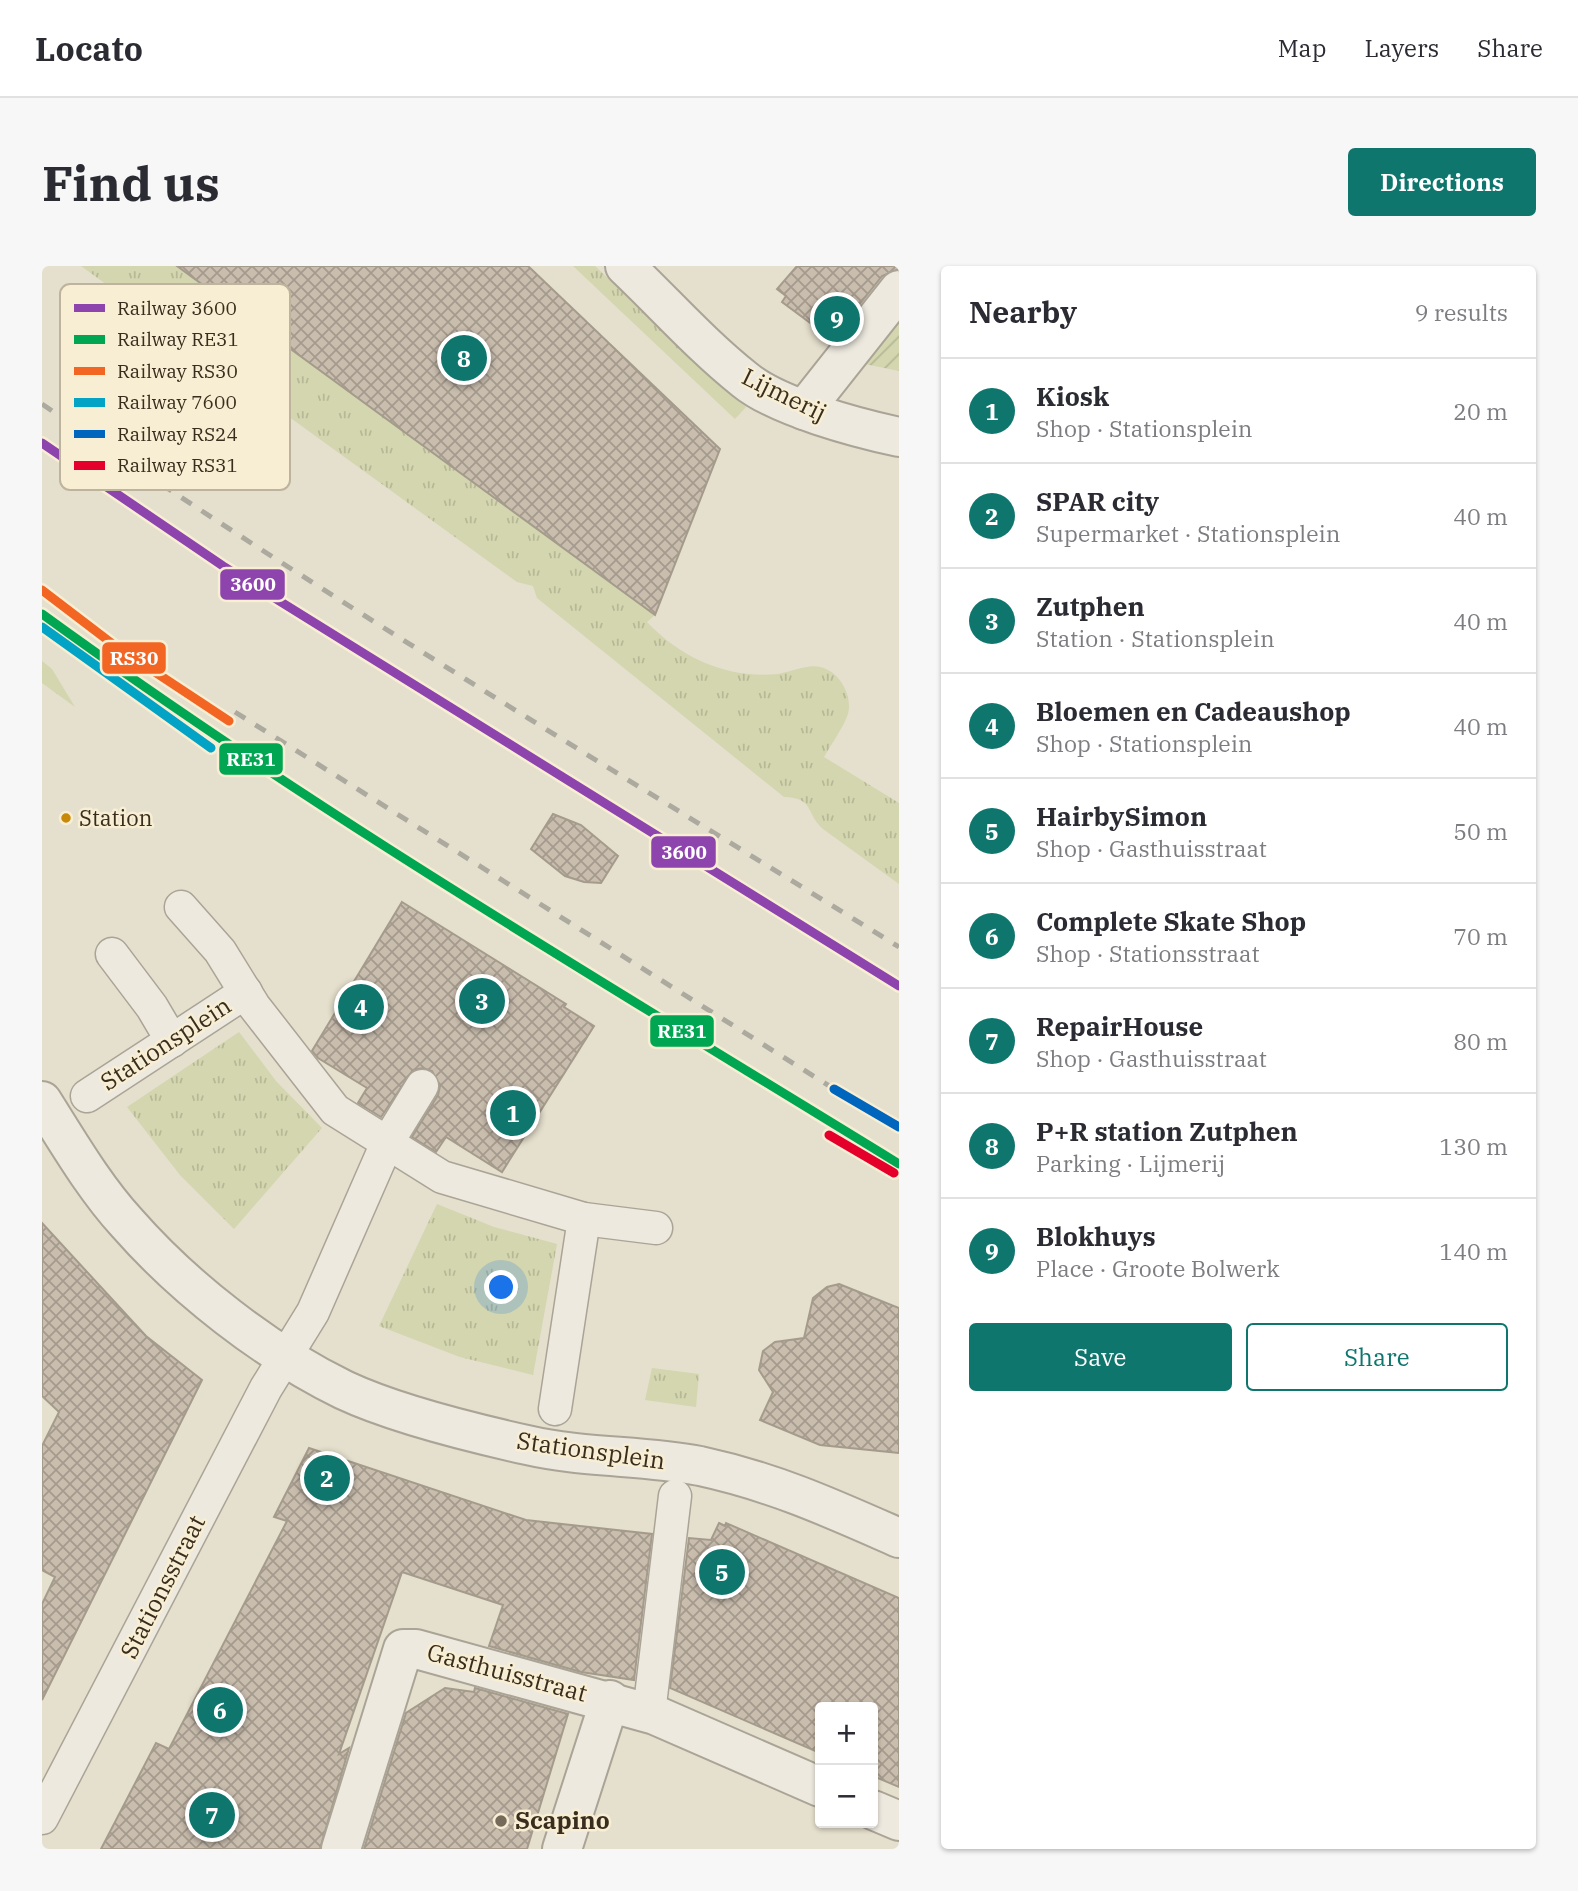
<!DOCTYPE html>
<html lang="en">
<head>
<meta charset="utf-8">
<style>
	:root { --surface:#fff; --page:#f7f7f7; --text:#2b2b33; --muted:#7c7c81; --line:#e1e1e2; --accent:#0f766e }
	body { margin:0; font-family:"IBM Plex Serif",serif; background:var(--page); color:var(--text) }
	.controls { position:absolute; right:21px; bottom:21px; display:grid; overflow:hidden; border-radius:7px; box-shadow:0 2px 5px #0004 }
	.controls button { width:63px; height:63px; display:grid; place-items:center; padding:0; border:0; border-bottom:2px solid var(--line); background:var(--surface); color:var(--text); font:35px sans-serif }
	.you { position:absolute; left:460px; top:1022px; width:24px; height:24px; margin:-18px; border:5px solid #fff; border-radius:50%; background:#1a73e8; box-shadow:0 0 0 10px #1a73e833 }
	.badge { display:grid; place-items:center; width:46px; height:46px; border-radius:50%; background:var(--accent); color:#fff; font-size:23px; font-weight:700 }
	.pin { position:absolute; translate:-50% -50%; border:4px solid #fff; box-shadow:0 2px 7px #0006 }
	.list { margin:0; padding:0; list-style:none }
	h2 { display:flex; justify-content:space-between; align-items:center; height:91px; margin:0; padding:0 28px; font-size:30px }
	h2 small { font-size:23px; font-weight:400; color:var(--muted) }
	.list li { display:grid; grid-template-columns:46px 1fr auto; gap:21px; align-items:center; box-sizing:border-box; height:105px; padding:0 28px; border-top:2px solid var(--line) }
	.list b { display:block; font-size:26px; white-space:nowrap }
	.list p { margin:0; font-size:23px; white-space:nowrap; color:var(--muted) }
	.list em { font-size:23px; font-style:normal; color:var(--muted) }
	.actions { display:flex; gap:14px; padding:21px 28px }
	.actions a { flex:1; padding:16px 0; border:2px solid var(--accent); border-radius:7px; text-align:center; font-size:24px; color:var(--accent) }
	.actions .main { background:var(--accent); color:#fff }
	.map { position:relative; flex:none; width:857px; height:1583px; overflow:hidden; border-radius:7px }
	header { display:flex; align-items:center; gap:42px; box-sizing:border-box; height:98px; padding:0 35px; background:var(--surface); border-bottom:2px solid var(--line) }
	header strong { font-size:33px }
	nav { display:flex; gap:38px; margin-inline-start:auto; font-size:24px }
	.intro { display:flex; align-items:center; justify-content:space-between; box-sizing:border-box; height:168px; padding:0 42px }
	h1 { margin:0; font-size:49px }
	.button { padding:18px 32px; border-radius:7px; background:var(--accent); color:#fff; font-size:24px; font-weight:700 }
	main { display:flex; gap:42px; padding:0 42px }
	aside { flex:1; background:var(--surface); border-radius:7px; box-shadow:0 2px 5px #0004 }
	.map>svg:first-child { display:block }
	.grass { fill:url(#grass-tufts) }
	.garden { fill:url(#garden-furrows) }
	.building { fill:url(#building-cross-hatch); stroke:#a59b8c; stroke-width:2 }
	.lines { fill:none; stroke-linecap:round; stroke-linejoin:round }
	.pedestrian-casing { stroke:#aaa496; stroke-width:35 }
	.minor-casing { stroke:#aaa496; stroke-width:42 }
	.tertiary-casing { stroke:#aaa496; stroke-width:42 }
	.pedestrian { stroke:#ede9df; stroke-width:32 }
	.minor { stroke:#ede9df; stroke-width:38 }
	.tertiary { stroke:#ede9df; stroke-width:38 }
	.rail { stroke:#aca99f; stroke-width:5; stroke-dasharray:12 12; stroke-linecap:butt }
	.rail-1-casing { stroke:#f7eed3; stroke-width:14 }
	.rail-2-casing { stroke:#f7eed3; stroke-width:14 }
	.rail-3-casing { stroke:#f7eed3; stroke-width:14 }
	.rail-4-casing { stroke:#f7eed3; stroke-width:14 }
	.rail-5-casing { stroke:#f7eed3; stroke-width:14 }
	.rail-6-casing { stroke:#f7eed3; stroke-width:14 }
	.rail-1 { stroke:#8e44ad; stroke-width:9 }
	.rail-2 { stroke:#00a651; stroke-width:9 }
	.rail-3 { stroke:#f26522; stroke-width:9 }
	.rail-4 { stroke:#03a3c5; stroke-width:9 }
	.rail-5 { stroke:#0065bd; stroke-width:9 }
	.rail-6 { stroke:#e4002b; stroke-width:9 }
	.bus-dot { fill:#c88808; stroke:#f7eed3; stroke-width:2.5 }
	.poi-dot { fill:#766b5b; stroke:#f7eed3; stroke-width:2.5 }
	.labels { text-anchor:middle; stroke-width:5; stroke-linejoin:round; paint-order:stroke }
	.bus-label { font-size:22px; fill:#3a2d1e; stroke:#f7eed3; text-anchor:start }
	.street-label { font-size:24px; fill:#3a2d1e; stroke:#f7eed3 }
	.poi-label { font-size:24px; font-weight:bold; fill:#3a2d1e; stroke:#f7eed3; text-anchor:start }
	.key { fill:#f7eed3; stroke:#beb49d; stroke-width:2 }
	.key-label { font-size:19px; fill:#3a2d1e }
	.line-badge { stroke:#f7eed3; stroke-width:2.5 }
	.badge-label { font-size:19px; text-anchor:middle; font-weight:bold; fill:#fff }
</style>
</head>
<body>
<header>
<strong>Locato</strong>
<nav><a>Map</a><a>Layers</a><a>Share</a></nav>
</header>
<div class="intro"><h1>Find us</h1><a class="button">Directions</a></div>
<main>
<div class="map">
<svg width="857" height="1583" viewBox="0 0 857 1583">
	<defs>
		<pattern id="grass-tufts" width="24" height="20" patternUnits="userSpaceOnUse" patternTransform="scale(1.75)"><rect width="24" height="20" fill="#d3d6af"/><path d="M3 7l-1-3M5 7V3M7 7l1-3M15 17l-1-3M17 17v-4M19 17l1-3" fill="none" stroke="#b6b896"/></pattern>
		<pattern id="garden-furrows" width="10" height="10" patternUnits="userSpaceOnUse" patternTransform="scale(1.75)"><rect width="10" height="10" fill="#d3d6af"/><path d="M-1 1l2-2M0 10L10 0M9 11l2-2" fill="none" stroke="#b6b896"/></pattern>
		<pattern id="building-cross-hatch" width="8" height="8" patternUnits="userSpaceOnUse" patternTransform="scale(1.75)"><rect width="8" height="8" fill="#c9bdae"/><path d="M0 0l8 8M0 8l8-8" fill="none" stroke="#a49a8d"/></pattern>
	</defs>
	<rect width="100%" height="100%" fill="#e5dfcd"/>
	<g class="grass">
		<path d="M39 0H135L613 349 605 356C639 392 685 413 736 408 749 406 766 398 778 401 797 405 811 429 806 448 801 462 790 477 782 491L857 537V618L781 563C763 547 773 532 742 531L495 332 491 320 475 316Z"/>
		<path d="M531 0H553L704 141 693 153Z"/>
		<path d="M0 395 10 403 33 441 0 417Z"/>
		<path d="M197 766 234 815 280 862 192 963 138 909 85 841Z"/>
		<path d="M395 938 452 961 515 978 491 1109 418 1091 337 1060Z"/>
		<path d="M610 1102 657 1108 654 1141 603 1134Z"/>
	</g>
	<path class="garden" d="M857 52V105L823 98Z"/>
	<g class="building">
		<path d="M135 0H486L678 183 613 349Z"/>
		<path d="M755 0H857V3L840 10 790 73 740 36 744 30 735 23Z"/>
		<path d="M511 548 539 559 576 590 559 617 542 616 523 610 489 583Z"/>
		<path d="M360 636 524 738 522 741 552 760 460 906 404 871 394 886 370 871 396 829 398 820 390 805 381 802 371 804 339 851 316 837 325 822 276 792 270 785Z"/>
		<path d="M0 957 104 1070 160 1114 0 1434V1338L13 1311 0 1304V1180L17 1146 0 1130Z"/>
		<path d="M797 1018 857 1042V1187L778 1179 718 1154 731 1126 717 1104 721 1085 733 1076 762 1072 771 1032 785 1021Z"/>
		<path d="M267 1182 484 1254 610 1268 592 1414 539 1406 447 1380 461 1339 360 1306 297 1488 307 1482 278 1583H59L114 1477 127 1483 245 1255 232 1251Z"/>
		<path d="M677 1257 683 1260 684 1257 857 1332V1521L831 1510V1441H778V1487L628 1422 647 1272 669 1274Z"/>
		<path d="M403 1422 432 1426 433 1422 526 1448 485 1583H322L364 1447Z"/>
	</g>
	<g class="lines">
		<g class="pedestrian-casing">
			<g id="pedestrian">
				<path d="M139 641 178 685 212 740 293 844 400 911 542 953 614 962"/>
				<path d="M70 688 110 741 130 775"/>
				<path d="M45 830 204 726"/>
				<path d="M513 1143 542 953"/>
				<path d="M607 1447 633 1230"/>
				<path d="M0 1552 224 1122 271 1046 345 877 380 820"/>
			</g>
		</g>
		<g class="minor-casing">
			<g id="minor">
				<path d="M583 0C623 38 660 80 703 114 736 141 815 162 857 171"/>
				<path d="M762 144 857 24"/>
				<path d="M831 1544 857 1555"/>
				<path d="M299 1583 361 1383H374L613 1449 778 1521"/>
				<path d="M520 1583 568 1434"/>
			</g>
		</g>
		<g class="tertiary-casing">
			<path id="tertiary" d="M0 835C26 876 52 921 85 957 142 1022 224 1086 302 1124 351 1147 431 1167 485 1179 541 1192 601 1189 658 1200 732 1216 789 1242 857 1272"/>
		</g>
		<use href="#pedestrian" class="pedestrian"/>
		<use href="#minor" class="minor"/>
		<use href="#tertiary" class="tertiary"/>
		<g class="rail">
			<path d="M0 138C279 329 570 503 857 681"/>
			<path d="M193 446 792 823"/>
		</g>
		<g class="rail-1-casing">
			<path id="rail-1" d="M0 177 181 300 857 720"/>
		</g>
		<g class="rail-2-casing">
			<path id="rail-2" d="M0 348C275 548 568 720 857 898"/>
		</g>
		<g class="rail-3-casing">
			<path id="rail-3" d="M0 324 72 379 187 455"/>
		</g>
		<g class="rail-4-casing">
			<path id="rail-4" d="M0 361 169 482"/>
		</g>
		<g class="rail-5-casing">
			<path id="rail-5" d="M792 823 857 861"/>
		</g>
		<g class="rail-6-casing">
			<path id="rail-6" d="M787 869 852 907"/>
		</g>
		<use href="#rail-1" class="rail-1"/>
		<use href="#rail-2" class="rail-2"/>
		<use href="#rail-3" class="rail-3"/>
		<use href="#rail-4" class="rail-4"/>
		<use href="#rail-5" class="rail-5"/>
		<use href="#rail-6" class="rail-6"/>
	</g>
	<circle class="bus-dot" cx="24" cy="552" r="6"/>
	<circle class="poi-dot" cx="459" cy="1555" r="7"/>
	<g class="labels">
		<g class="bus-label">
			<text x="37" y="560">Station</text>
		</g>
		<g class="street-label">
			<text transform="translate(742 129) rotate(26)" y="8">Lijmerij</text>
			<text transform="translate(124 778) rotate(-33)" y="8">Stationsplein</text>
			<text transform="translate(549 1185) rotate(8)" y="8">Stationsplein</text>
			<text transform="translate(121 1321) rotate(-63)" y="8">Stationsstraat</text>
			<text transform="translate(465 1407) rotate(15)" y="8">Gasthuisstraat</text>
		</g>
		<g class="poi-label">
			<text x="473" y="1563">Scapino</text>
		</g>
	</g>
	<rect x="18" y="18" width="230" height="206" rx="10" class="key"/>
	<rect x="32" y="38" width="31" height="8" fill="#8e44ad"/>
	<rect x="32" y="69" width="31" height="9" fill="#00a651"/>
	<rect x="32" y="101" width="31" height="8" fill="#f26522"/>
	<rect x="32" y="132" width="31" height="9" fill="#03a3c5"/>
	<rect x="32" y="164" width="31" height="8" fill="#0065bd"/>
	<rect x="32" y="195" width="31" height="9" fill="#e4002b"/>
	<g class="key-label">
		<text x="75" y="49">Railway 3600</text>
		<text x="75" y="80">Railway RE31</text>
		<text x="75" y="112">Railway RS30</text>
		<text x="75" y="143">Railway 7600</text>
		<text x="75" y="175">Railway RS24</text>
		<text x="75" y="206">Railway RS31</text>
	</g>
	<g class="line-badge">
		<rect x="177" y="302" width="67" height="33" rx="7" fill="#8e44ad"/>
		<rect x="59" y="375" width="66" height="34" rx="7" fill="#f26522"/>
		<rect x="176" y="476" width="66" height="34" rx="7" fill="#00a651"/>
		<rect x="608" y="569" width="67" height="34" rx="7" fill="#8e44ad"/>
		<rect x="607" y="748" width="66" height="34" rx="7" fill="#00a651"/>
	</g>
	<g class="badge-label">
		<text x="211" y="325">3600</text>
		<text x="92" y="399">RS30</text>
		<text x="209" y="500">RE31</text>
		<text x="642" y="593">3600</text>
		<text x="640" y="772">RE31</text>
	</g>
</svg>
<div class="controls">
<button>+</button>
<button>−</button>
</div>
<div class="you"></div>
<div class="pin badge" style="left:471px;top:847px">1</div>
<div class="pin badge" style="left:285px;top:1212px">2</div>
<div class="pin badge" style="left:440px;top:735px">3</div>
<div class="pin badge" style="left:319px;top:741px">4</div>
<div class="pin badge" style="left:680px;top:1306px">5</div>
<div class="pin badge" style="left:178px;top:1444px">6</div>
<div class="pin badge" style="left:170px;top:1549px">7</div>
<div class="pin badge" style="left:422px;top:92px">8</div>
<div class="pin badge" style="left:795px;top:53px">9</div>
</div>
<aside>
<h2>Nearby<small>9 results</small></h2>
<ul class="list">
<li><span class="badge">1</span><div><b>Kiosk</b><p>Shop · Stationsplein</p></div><em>20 m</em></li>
<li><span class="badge">2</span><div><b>SPAR city</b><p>Supermarket · Stationsplein</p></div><em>40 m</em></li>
<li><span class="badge">3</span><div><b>Zutphen</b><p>Station · Stationsplein</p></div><em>40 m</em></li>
<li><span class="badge">4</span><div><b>Bloemen en Cadeaushop</b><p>Shop · Stationsplein</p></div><em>40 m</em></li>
<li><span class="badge">5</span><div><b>HairbySimon</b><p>Shop · Gasthuisstraat</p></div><em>50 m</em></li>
<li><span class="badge">6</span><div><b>Complete Skate Shop</b><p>Shop · Stationsstraat</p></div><em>70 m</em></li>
<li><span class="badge">7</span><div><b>RepairHouse</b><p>Shop · Gasthuisstraat</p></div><em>80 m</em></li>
<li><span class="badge">8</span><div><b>P+R station Zutphen</b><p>Parking · Lijmerij</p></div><em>130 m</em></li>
<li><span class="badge">9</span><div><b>Blokhuys</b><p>Place · Groote Bolwerk</p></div><em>140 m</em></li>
</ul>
<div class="actions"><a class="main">Save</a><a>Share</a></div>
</aside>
</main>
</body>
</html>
